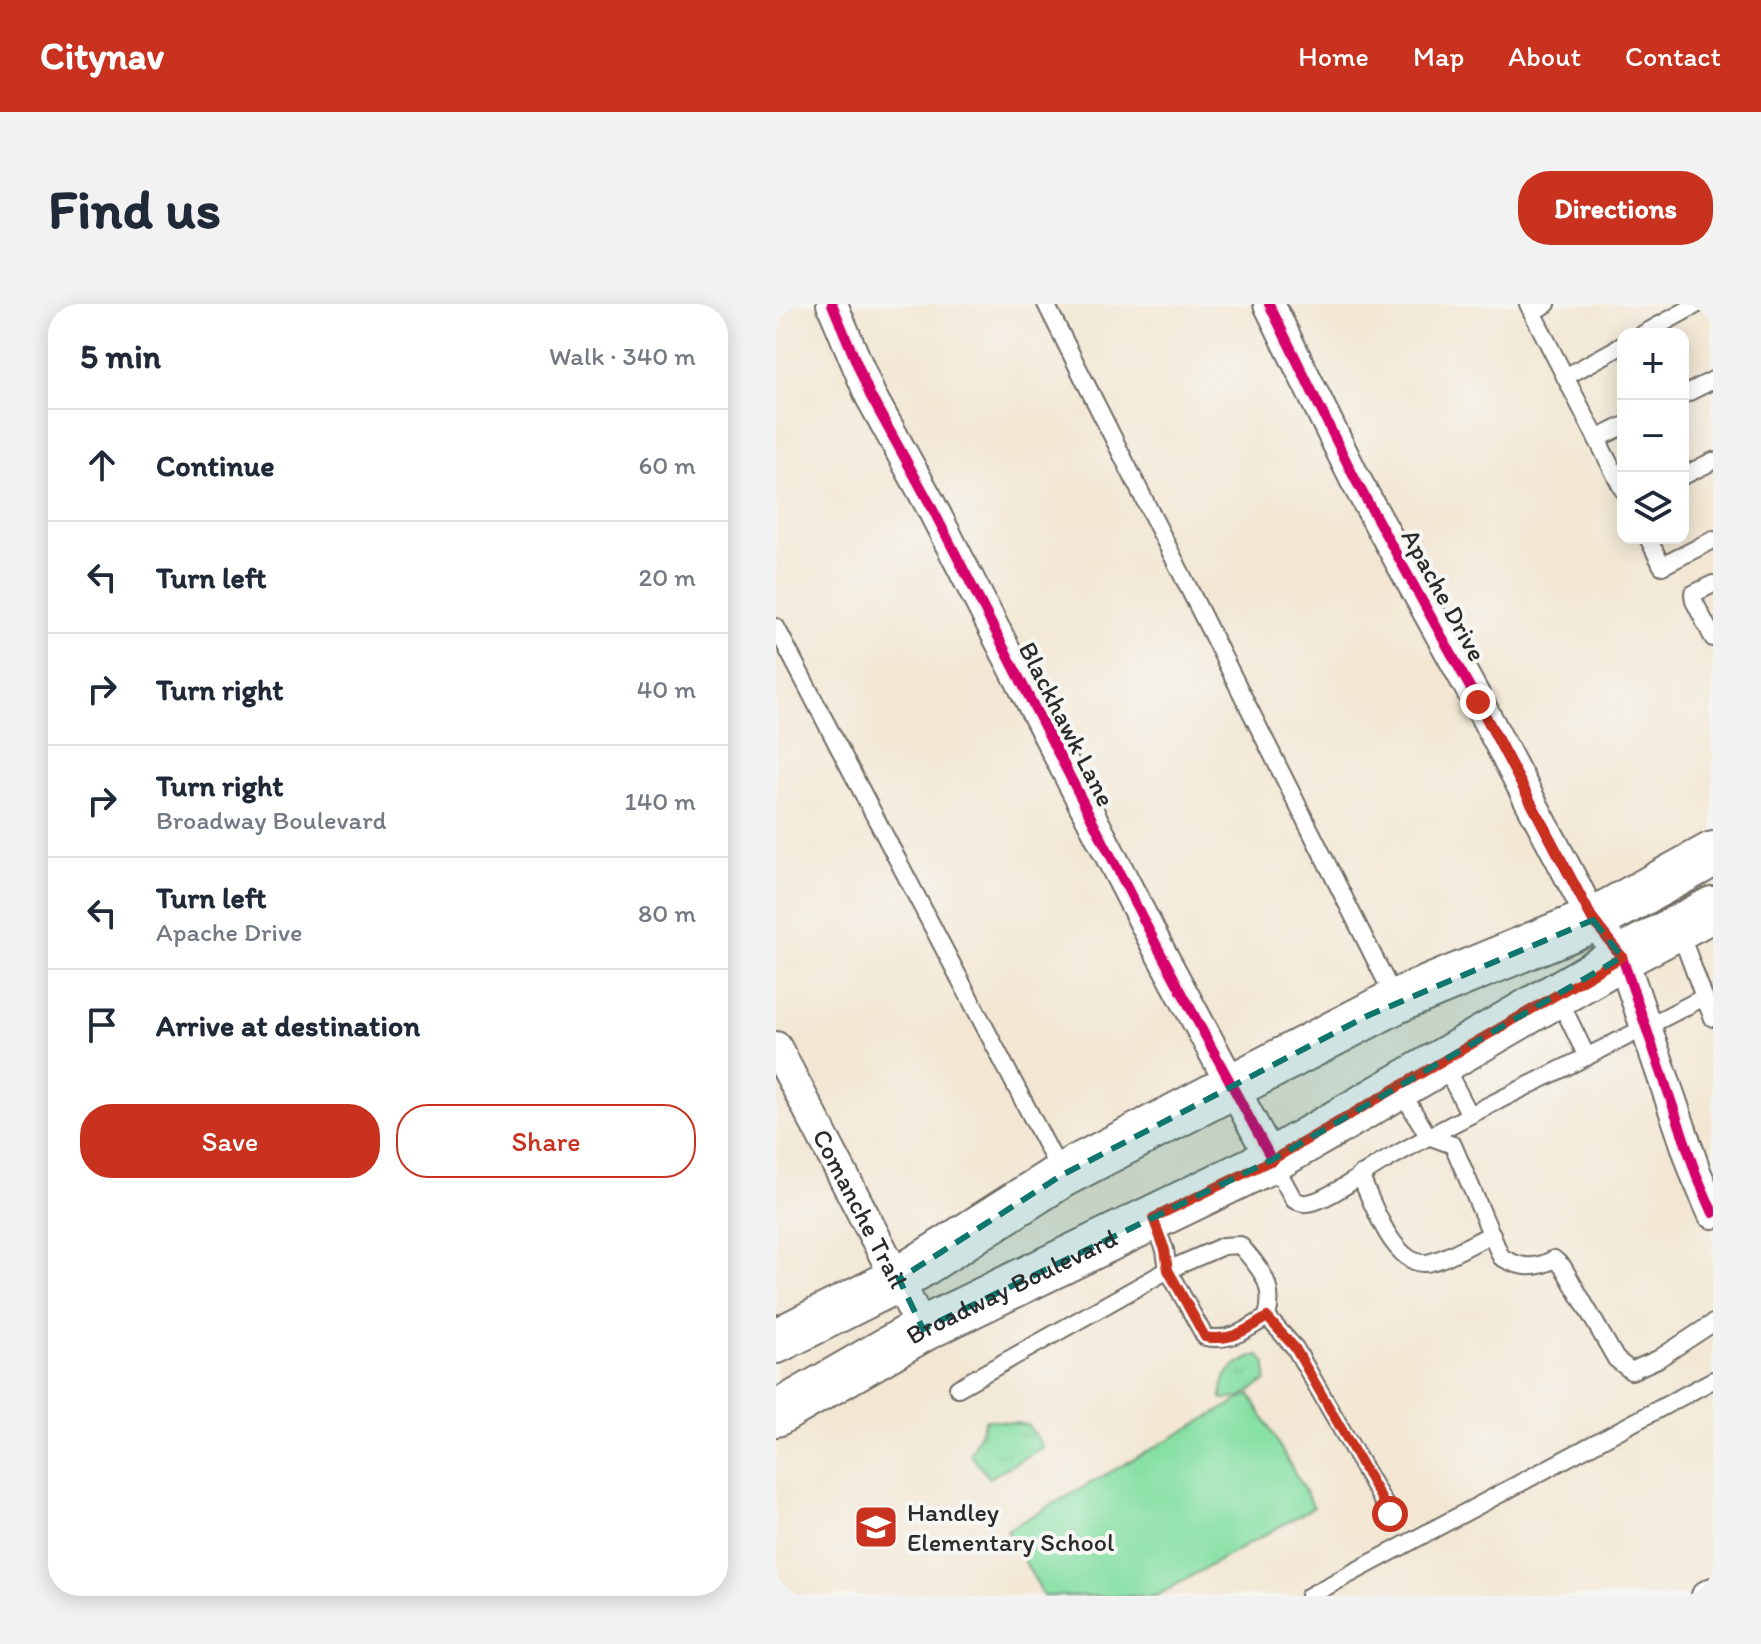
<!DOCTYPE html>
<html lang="en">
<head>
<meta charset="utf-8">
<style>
	:root { --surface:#fff; --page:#f2f2f3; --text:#1f2937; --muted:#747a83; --line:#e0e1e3; --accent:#c8321e }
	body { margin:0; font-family:Itim,sans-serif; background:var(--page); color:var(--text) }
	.controls { position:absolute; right:24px; top:24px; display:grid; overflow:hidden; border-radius:16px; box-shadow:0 4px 20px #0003 }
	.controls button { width:72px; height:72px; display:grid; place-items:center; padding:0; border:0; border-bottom:2px solid var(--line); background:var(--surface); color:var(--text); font:40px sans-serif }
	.stop { position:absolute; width:24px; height:24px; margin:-18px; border:6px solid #c8321e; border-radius:50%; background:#fff }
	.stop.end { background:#c8321e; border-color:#fff; box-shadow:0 2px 8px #0008 }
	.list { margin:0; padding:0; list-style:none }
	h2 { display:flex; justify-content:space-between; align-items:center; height:104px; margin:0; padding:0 32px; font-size:34px }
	h2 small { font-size:26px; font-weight:400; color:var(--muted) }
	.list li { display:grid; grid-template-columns:52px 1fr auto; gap:24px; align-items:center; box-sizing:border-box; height:112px; padding:0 32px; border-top:2px solid var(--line) }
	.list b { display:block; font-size:30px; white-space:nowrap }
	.list p { margin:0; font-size:26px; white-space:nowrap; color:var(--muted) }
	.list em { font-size:26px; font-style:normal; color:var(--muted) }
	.actions { display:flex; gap:16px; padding:24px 32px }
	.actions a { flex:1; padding:18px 0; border:2px solid var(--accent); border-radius:32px; text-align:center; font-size:28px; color:var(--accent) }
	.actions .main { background:var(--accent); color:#fff }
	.icon { flex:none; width:44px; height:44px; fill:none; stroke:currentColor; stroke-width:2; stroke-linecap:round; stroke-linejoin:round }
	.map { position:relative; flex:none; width:937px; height:1292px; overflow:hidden; border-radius:32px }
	header { display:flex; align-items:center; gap:48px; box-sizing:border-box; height:112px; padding:0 40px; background:var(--accent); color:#fff }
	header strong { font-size:38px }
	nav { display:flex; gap:44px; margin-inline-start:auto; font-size:28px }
	.intro { display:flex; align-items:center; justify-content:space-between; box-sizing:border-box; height:192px; padding:0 48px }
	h1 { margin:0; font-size:56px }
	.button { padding:20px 36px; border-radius:32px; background:var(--accent); color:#fff; font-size:28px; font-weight:700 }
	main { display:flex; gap:48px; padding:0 48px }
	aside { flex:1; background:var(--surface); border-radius:32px; box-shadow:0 4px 20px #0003 }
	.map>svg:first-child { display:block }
	.grass { fill:url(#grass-tufts); stroke:#598668; stroke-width:2 }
	.garden { fill:#87e0a4; stroke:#598668; stroke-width:2 }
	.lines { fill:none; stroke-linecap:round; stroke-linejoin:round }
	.lane-casing { stroke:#716d66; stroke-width:20 }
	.street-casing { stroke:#716d66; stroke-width:34 }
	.primary-casing { stroke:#716d66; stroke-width:48 }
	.lane { stroke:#fff; stroke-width:16 }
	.street { stroke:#fff; stroke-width:30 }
	.primary { stroke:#fff; stroke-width:44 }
	.cycleway-casing { stroke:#f6f6f2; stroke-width:15 }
	.cycleway { stroke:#d6006c; stroke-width:10 }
	.route { stroke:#c8321e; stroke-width:10 }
	.marked { fill:#0f766e; fill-opacity:0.2; stroke:#0f766e; stroke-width:6; stroke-dasharray:16 10; stroke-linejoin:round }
	.labels { text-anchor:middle; stroke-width:8; stroke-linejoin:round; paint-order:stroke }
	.street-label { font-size:26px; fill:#2b2b2b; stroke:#f6f6f2 }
	.poi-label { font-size:26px; fill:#2b2b2b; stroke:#f6f6f2; text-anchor:start }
</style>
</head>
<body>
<header>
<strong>Citynav</strong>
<nav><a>Home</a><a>Map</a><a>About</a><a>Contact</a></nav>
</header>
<div class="intro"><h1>Find us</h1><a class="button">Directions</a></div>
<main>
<aside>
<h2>5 min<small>Walk · 340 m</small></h2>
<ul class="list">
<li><svg class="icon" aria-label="ahead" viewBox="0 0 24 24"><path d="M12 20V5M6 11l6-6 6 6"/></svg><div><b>Continue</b></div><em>60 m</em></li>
<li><svg class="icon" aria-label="left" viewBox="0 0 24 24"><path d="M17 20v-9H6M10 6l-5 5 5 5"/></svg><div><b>Turn left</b></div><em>20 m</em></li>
<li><svg class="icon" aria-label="right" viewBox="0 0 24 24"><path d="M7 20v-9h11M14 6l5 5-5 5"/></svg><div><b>Turn right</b></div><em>40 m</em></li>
<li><svg class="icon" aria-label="right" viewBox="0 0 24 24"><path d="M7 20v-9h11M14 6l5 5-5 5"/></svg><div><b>Turn right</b><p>Broadway Boulevard</p></div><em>140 m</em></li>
<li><svg class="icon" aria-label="left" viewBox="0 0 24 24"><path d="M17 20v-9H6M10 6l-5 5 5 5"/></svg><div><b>Turn left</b><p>Apache Drive</p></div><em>80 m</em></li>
<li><svg class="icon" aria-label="arrive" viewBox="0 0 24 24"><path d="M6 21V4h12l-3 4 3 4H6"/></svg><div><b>Arrive at destination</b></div></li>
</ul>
<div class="actions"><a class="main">Save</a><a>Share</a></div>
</aside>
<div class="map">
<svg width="937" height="1292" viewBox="0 0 937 1292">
	<defs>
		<pattern id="grass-tufts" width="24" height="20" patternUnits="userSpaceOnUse" patternTransform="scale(2)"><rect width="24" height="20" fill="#87e0a4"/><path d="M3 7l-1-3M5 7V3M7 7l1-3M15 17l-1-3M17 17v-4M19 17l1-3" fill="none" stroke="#75c08d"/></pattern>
	</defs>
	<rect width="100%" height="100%" fill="#f6f6f2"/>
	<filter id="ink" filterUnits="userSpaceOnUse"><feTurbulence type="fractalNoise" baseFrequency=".0125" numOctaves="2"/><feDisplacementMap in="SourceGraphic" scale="16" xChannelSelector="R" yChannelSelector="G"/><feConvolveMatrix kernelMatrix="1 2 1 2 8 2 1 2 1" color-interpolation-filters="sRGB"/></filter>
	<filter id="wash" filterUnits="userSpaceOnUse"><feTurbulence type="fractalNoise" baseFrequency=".006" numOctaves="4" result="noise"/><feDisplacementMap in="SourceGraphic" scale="32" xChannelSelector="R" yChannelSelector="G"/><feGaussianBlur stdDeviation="1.8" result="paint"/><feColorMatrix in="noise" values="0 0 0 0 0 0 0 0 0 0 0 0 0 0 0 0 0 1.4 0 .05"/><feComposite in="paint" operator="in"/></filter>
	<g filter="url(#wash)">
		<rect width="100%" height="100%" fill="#f3e7d4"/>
		<g class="grass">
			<path d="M483 1051 490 1060V1077L463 1094 446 1095C444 1068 459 1059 483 1051Z"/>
			<path d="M210 1115 252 1121 267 1143 213 1174 194 1150Z"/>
		</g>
		<path class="garden" d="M474 1090 538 1203 380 1292H268L231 1226Z"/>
	</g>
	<g filter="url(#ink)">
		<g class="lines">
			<g class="lane-casing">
				<g id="lane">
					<path d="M270 0 619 695"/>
					<path d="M752 0 847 186"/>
					<path d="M756 8 771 0"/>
					<path d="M867 30 922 0"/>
					<path d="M789 73 847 41"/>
					<path d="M907 91 937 76"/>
					<path d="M821 135 847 122"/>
					<path d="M907 172 937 157"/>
					<path d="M872 234 886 262 937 236"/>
					<path d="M937 280 917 290 918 297 937 334"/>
					<path d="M0 323 286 871"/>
					<path d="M903 626 928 693"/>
					<path d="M782 693 811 753"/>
					<path d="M667 759 694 811"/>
					<path d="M624 785 652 832 677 841 725 953C744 964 759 966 778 955L787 963 840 1055 855 1067 882 1055 937 1019"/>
					<path d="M496 856 518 896C522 897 526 900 530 899 548 899 588 869 605 859 710 799 821 750 928 693L937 714"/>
					<path d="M584 871C595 895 616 958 647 959 663 960 700 937 716 930"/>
					<path d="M491 1013 519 1044 614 1210"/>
					<path d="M182 1084 392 966 447 942 464 941C484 964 500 981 491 1013 470 1026 455 1038 429 1033L392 966 389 946 377 915"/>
					<path d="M533 1292 937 1076"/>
				</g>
			</g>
			<g class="street-casing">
				<g id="street">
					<path d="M56 0 94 91 154 200 382 644 496 856"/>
					<path d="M493 0 579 175 702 398 817 616 846 653 920 870 937 909"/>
					<path id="s1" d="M0 743 147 1025"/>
					<path d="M931 1292 937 1289"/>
				</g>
			</g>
			<g class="primary-casing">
				<g id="primary">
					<path d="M0 1037 123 975 286 871 620 697 817 616 937 550"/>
					<path id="s2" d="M0 1110 147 1025 496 856 846 653 937 605"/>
				</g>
			</g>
			<use href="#lane" class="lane"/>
			<use href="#street" class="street"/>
			<use href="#primary" class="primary"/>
			<g class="cycleway-casing">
				<g id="cycleway">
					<path d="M56 0 94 91 154 200 382 644 496 856"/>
					<path d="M493 0 579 175 702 398 817 616 846 653 920 870 937 909"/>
				</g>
			</g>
			<use href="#cycleway" class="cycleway"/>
		</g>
	</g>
	<g class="lines" filter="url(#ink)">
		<path class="route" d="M614 1210 519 1044 491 1013C470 1026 455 1038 429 1033L392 966 389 946 377 914 496 856 846 653 817 616 702 398"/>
	</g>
	<path class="marked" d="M817 616 846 653 496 856 147 1025 123 975 286 871 591 712Z"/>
	<defs>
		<g id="school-square" transform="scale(2.3)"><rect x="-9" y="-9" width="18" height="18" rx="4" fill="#c8321e" stroke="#f6f6f2"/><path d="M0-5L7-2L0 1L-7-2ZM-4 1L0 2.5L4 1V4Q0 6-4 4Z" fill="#fff"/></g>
	</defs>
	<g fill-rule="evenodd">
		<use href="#school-square" x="100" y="1223"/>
	</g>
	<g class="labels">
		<g class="street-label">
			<text transform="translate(668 291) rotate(61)" y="9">Apache Drive</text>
			<text transform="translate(291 420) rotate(63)" y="9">Blackhawk Lane</text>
			<text dy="9" stroke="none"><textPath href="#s1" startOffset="182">Comanche Trail</textPath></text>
			<text dy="9" stroke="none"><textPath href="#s2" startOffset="268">Broadway Boulevard</textPath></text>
		</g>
		<g class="poi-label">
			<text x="131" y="1217">Handley<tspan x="131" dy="30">Elementary School</tspan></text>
		</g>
	</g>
</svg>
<div class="controls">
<button>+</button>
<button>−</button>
<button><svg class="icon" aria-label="layers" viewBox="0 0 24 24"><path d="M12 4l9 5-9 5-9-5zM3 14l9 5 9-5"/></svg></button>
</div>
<div class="stop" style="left:614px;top:1210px"></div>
<div class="stop end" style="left:702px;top:398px"></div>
</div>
</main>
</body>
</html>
